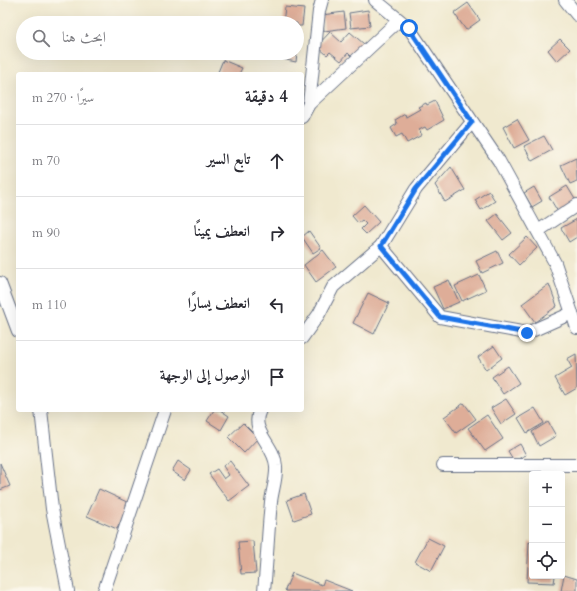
<!DOCTYPE html>
<html lang="ar">
<head>
<meta charset="utf-8">
<style>
	:root { --surface:#fff; --page:#f2f2f3; --text:#2b2b33; --muted:#7c7c81; --line:#e1e1e2 }
	body { margin:0; font-family:Cardo,Amiri,serif; background:var(--page); color:var(--text); direction:rtl }
	.controls { position:absolute; right:12px; bottom:12px; display:grid; overflow:hidden; border-radius:4px; box-shadow:0 4px 16px #0002 }
	.controls button { width:36px; height:36px; display:grid; place-items:center; padding:0; border:0; border-bottom:1px solid var(--line); background:var(--surface); color:var(--text); font:20px sans-serif }
	.stop { position:absolute; width:12px; height:12px; margin:-9px; border:3px solid #1a73e8; border-radius:50%; background:#fff }
	.stop.end { background:#1a73e8; border-color:#fff; box-shadow:0 1px 4px #0008 }
	.list { margin:0; padding:0; list-style:none }
	h2 { display:flex; justify-content:space-between; align-items:center; height:52px; margin:0; padding:0 16px; font-size:17px }
	h2 small { font-size:13px; font-weight:400; color:var(--muted) }
	.list li { display:grid; grid-template-columns:26px 1fr auto; gap:12px; align-items:center; box-sizing:border-box; height:72px; padding:0 16px; border-top:1px solid var(--line) }
	.list b { display:block; font-size:15px; white-space:nowrap }
	.list em { font-size:13px; font-style:normal; color:var(--muted) }
	.icon { flex:none; width:22px; height:22px; fill:none; stroke:currentColor; stroke-width:2; stroke-linecap:round; stroke-linejoin:round }
	.map { position:relative; flex:none; width:577px; height:591px; overflow:hidden; direction:ltr }
	.search { position:absolute; background:var(--surface); box-shadow:0 4px 16px #0002; left:16px; top:16px; width:288px; height:44px; display:flex; align-items:center; gap:10px; box-sizing:border-box; padding:0 14px; border-radius:22px; color:var(--muted); font-size:15px }
	.panel { position:absolute; background:var(--surface); box-shadow:0 4px 16px #0002; left:16px; top:72px; width:288px; height:340px; border-radius:4px; direction:rtl }
	.map>svg:first-child { display:block }
	.building { fill:#dead98 }
	.lines { fill:none; stroke-linecap:round; stroke-linejoin:round }
	.minor-casing { stroke:#667086; stroke-width:14 }
	.minor { stroke:#fff; stroke-width:12 }
	.route { stroke:#1a73e8; stroke-width:5 }
</style>
</head>
<body>
<div class="map">
<svg width="577" height="591" viewBox="0 0 577 591">
	<rect width="100%" height="100%" fill="#fbf7ec"/>
	<filter id="ink" filterUnits="userSpaceOnUse"><feTurbulence type="fractalNoise" baseFrequency=".025" numOctaves="2"/><feDisplacementMap in="SourceGraphic" scale="8" xChannelSelector="R" yChannelSelector="G"/><feConvolveMatrix kernelMatrix="1 2 1 2 8 2 1 2 1" color-interpolation-filters="sRGB"/></filter>
	<filter id="wash" filterUnits="userSpaceOnUse"><feTurbulence type="fractalNoise" baseFrequency=".012" numOctaves="4" result="noise"/><feDisplacementMap in="SourceGraphic" scale="16" xChannelSelector="R" yChannelSelector="G"/><feGaussianBlur stdDeviation="0.9" result="paint"/><feColorMatrix in="noise" values="0 0 0 0 0 0 0 0 0 0 0 0 0 0 0 0 0 1.4 0 .05"/><feComposite in="paint" operator="in"/></filter>
	<g filter="url(#wash)">
		<rect width="100%" height="100%" fill="#f0e9cf"/>
		<g id="blocks">
			<g class="building">
				<path d="M468 3 480 20 466 30 454 13Z"/>
				<path d="M285 7 304 9 302 26H297V23H283Z"/>
				<path d="M368 10 370 26 351 28 349 13Z"/>
				<path d="M344 12 346 28 324 31 322 15Z"/>
				<path d="M330 32 341 42 350 32 364 44 352 57 348 53 341 61 330 52 327 55 317 46Z"/>
				<path d="M560 39 570 49 557 61 548 50Z"/>
				<path d="M206 53H226L224 59 205 55Z"/>
				<path d="M273 53H297L296 62 272 57Z"/>
				<path d="M223 60 242 68 239 74H223L218 72Z"/>
				<path d="M435 101 444 120 427 130 425 127 419 130 422 135 407 143 402 134 396 137 391 128 397 124 395 120 405 114 406 117 420 109 418 107 426 103 427 105Z"/>
				<path d="M517 119 529 140 514 148 503 127Z"/>
				<path d="M544 136 552 150 532 161 524 146Z"/>
				<path d="M576 158 577 181 570 184 561 165Z"/>
				<path d="M451 167 465 190 445 202 435 185Z"/>
				<path d="M567 186 576 201 558 212 549 197Z"/>
				<path d="M534 187 542 201 532 207 524 193Z"/>
				<path d="M489 191 495 201 481 210 475 200Z"/>
				<path d="M364 205 379 222 366 234 361 229 366 224 362 220 358 223 352 216Z"/>
				<path d="M497 214 512 233 503 240 488 221Z"/>
				<path d="M577 219V237L569 242 561 228Z"/>
				<path d="M309 231 321 248 313 253 302 237Z"/>
				<path d="M527 237 537 248 519 265 509 254Z"/>
				<path d="M323 250 336 267 316 282 304 265Z"/>
				<path d="M497 251 503 263 482 273 476 261Z"/>
				<path d="M479 275 486 290 462 301 455 286Z"/>
				<path d="M449 280 459 302 443 309 433 287Z"/>
				<path d="M549 284 557 306 535 322 522 304Z"/>
				<path d="M368 293 389 303 374 334 353 323Z"/>
				<path d="M494 346 502 358 486 370 478 357Z"/>
				<path d="M576 354 577 388 565 395 555 378 572 368 567 359Z"/>
				<path d="M508 366 519 383 503 394 492 377Z"/>
				<path d="M506 399 516 414 501 424 491 408Z"/>
				<path d="M464 403 476 419 456 433 444 417Z"/>
				<path d="M535 408 544 423 527 433 518 418Z"/>
				<path d="M214 410H220L229 416 221 430 207 421Z"/>
				<path d="M487 415 503 439 485 451 468 428Z"/>
				<path d="M548 422 556 436 539 446 532 432Z"/>
				<path d="M243 423 258 438 244 453 228 437Z"/>
				<path d="M520 444 526 455 514 461 508 451Z"/>
				<path d="M178 461 191 470 185 480 172 471Z"/>
				<path d="M230 461 249 486 229 501 209 474 217 469 224 479 229 475 223 466Z"/>
				<path d="M0 463 10 486 0 490Z"/>
				<path d="M99 489 129 503 117 529 87 516Z"/>
				<path d="M304 494 311 514 294 520 287 500Z"/>
				<path d="M428 538 444 546 431 571 415 562Z"/>
				<path d="M253 541 256 573 241 574 238 542Z"/>
				<path d="M529 542 532 543V576H555L554 583 527 582Z"/>
				<path d="M292 573 322 585 324 580 352 591H286L285 590Z"/>
				<path d="M564 575 577 579V591H561Z"/>
			</g>
		</g>
	</g>
	<g filter="url(#ink)">
		<use href="#blocks" fill-opacity="0" stroke="#667086" stroke-width="1"/>
		<g class="lines">
			<g class="minor-casing">
				<g id="minor">
					<path d="M375 0 409 28 499 161 555 263 577 328"/>
					<path d="M565 0 577 15"/>
					<path d="M309 104 319 11 322 0"/>
					<path d="M302 117 309 104 399 20"/>
					<path d="M538 231 577 205"/>
					<path d="M381 246 440 317 527 333 572 313"/>
					<path d="M0 283 18 331"/>
					<path d="M302 338 319 314 333 287 381 246 416 189 472 122"/>
					<path d="M41 410 52 509 68 591"/>
					<path d="M260 410C249 431 275 445 276 466 277 478 272 491 271 502 268 532 267 561 264 591"/>
					<path d="M443 465H577"/>
					<path d="M104 591 165 410"/>
				</g>
			</g>
			<use href="#minor" class="minor"/>
		</g>
	</g>
	<g class="lines" filter="url(#ink)">
		<path class="route" d="M409 28 472 122 416 189 381 246 440 317 527 333"/>
	</g>
</svg>
<div class="controls">
<button>+</button>
<button>−</button>
<button><svg class="icon" aria-label="locate" viewBox="0 0 24 24"><circle cx="12" cy="12" r="6"/><path d="M12 2v4M12 18v4M2 12h4M18 12h4"/></svg></button>
</div>
<div class="stop" style="left:409px;top:28px"></div>
<div class="stop end" style="left:527px;top:333px"></div>
<div class="search"><svg class="icon" aria-label="search" viewBox="0 0 24 24"><circle cx="10" cy="10" r="6"/><path d="M15 15l6 6"/></svg>ابحث هنا</div>
<section class="panel">
<h2>4 دقيقة<small>سيرًا · 270 m</small></h2>
<ul class="list">
<li><svg class="icon" aria-label="ahead" viewBox="0 0 24 24"><path d="M12 20V5M6 11l6-6 6 6"/></svg><div><b>تابع السير</b></div><em>70 m</em></li>
<li><svg class="icon" aria-label="right" viewBox="0 0 24 24"><path d="M7 20v-9h11M14 6l5 5-5 5"/></svg><div><b>انعطف يمينًا</b></div><em>90 m</em></li>
<li><svg class="icon" aria-label="left" viewBox="0 0 24 24"><path d="M17 20v-9H6M10 6l-5 5 5 5"/></svg><div><b>انعطف يسارًا</b></div><em>110 m</em></li>
<li><svg class="icon" aria-label="arrive" viewBox="0 0 24 24"><path d="M6 21V4h12l-3 4 3 4H6"/></svg><div><b>الوصول إلى الوجهة</b></div></li>
</ul>
</section>
</div>
</body>
</html>
